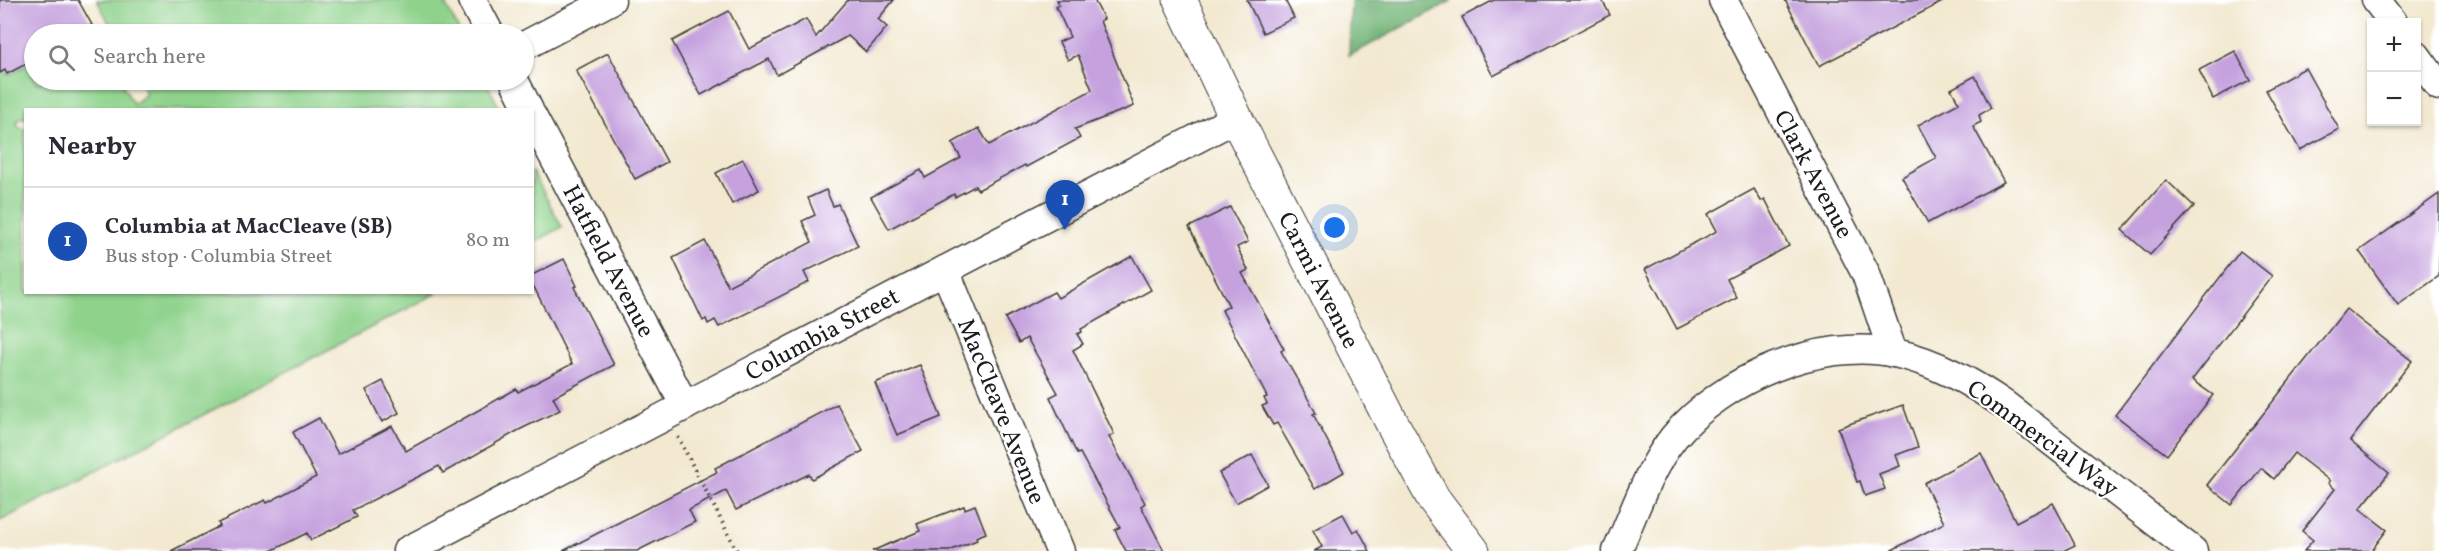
<!DOCTYPE html>
<html lang="en">
<head>
<meta charset="utf-8">
<style>
	:root { --surface:#fff; --page:#f7f7f7; --text:#2b2b33; --muted:#7c7c81; --line:#e1e1e2; --accent:#b45309 }
	body { margin:0; font-family:Vollkorn,serif; background:var(--page); color:var(--text) }
	.controls { position:absolute; right:18px; top:18px; display:grid; overflow:hidden; border-radius:0px; box-shadow:0 2px 4px #0004 }
	.controls button { width:54px; height:54px; display:grid; place-items:center; padding:0; border:0; border-bottom:2px solid var(--line); background:var(--surface); color:var(--text); font:30px sans-serif }
	.you { position:absolute; left:1335px; top:228px; width:21px; height:21px; margin:-15px; border:4px solid #fff; border-radius:50%; background:#1a73e8; box-shadow:0 0 0 9px #1a73e833 }
	.badge { display:grid; place-items:center; width:39px; height:39px; border-radius:50%; background:var(--accent); color:#fff; font-size:20px; font-weight:700 }
	.pin { position:absolute; translate:-50% -50px; filter:drop-shadow(0 2px 3px #0008) }
	.pin::after { content:''; position:absolute; top:32px; width:21px; height:18px; background:inherit; clip-path:polygon(0 0,100% 0,50% 100%) }
	.list { margin:0; padding:0; list-style:none }
	h2 { display:flex; justify-content:space-between; align-items:center; height:78px; margin:0; padding:0 24px; font-size:26px }
	h2 small { font-size:20px; font-weight:400; color:var(--muted) }
	.list li { display:grid; grid-template-columns:39px 1fr auto; gap:18px; align-items:center; box-sizing:border-box; height:108px; padding:0 24px; border-top:2px solid var(--line) }
	.list b { display:block; font-size:22px; white-space:nowrap }
	.list p { margin:0; font-size:20px; white-space:nowrap; color:var(--muted) }
	.list em { font-size:20px; font-style:normal; color:var(--muted) }
	.icon { flex:none; width:33px; height:33px; fill:none; stroke:currentColor; stroke-width:2; stroke-linecap:round; stroke-linejoin:round }
	.map { position:relative; flex:none; width:2439px; height:551px; overflow:hidden }
	.search { position:absolute; background:var(--surface); box-shadow:0 2px 4px #0004; left:24px; top:24px; width:510px; height:66px; display:flex; align-items:center; gap:15px; box-sizing:border-box; padding:0 21px; border-radius:33px; color:var(--muted); font-size:22px }
	.panel { position:absolute; background:var(--surface); box-shadow:0 2px 4px #0004; left:24px; top:108px; width:510px; height:186px; border-radius:0px }
	.map>svg:first-child { display:block }
	.green { fill:#8ed28b; stroke:#557754; stroke-width:1.5 }
	.forest { fill:#72b477; stroke:#47684a; stroke-width:1.5 }
	.building { fill:#c5a1de }
	.lines { fill:none; stroke-linecap:round; stroke-linejoin:round }
	.minor-casing { stroke:#3c3b37; stroke-width:31 }
	.tertiary-casing { stroke:#3c3b37; stroke-width:35 }
	.path { stroke:#3c3b37; stroke-width:4; stroke-dasharray:1.5 4.5; stroke-linecap:butt }
	.minor { stroke:#fff; stroke-width:28 }
	.tertiary { stroke:#fff; stroke-width:33 }
	.labels { text-anchor:middle; stroke-width:4.5; stroke-linejoin:round; paint-order:stroke }
	.street-label { font-size:24px; fill:#1c1c1c; stroke:#fff }
</style>
</head>
<body>
<div class="map">
<svg width="2439" height="551" viewBox="0 0 2439 551">
	<rect width="100%" height="100%" fill="#fff"/>
	<filter id="ink" filterUnits="userSpaceOnUse"><feTurbulence type="fractalNoise" baseFrequency=".0167" numOctaves="2"/><feDisplacementMap in="SourceGraphic" scale="12" xChannelSelector="R" yChannelSelector="G"/><feConvolveMatrix kernelMatrix="1 2 1 2 8 2 1 2 1" color-interpolation-filters="sRGB"/></filter>
	<filter id="wash" filterUnits="userSpaceOnUse"><feTurbulence type="fractalNoise" baseFrequency=".008" numOctaves="4" result="noise"/><feDisplacementMap in="SourceGraphic" scale="24" xChannelSelector="R" yChannelSelector="G"/><feGaussianBlur stdDeviation="1.35" result="paint"/><feColorMatrix in="noise" values="0 0 0 0 0 0 0 0 0 0 0 0 0 0 0 0 0 1.4 0 .05"/><feComposite in="paint" operator="in"/></filter>
	<g filter="url(#wash)">
		<rect width="100%" height="100%" fill="#f3e9d1"/>
		<g class="green">
			<path d="M97 0H443L461 34H115Z"/>
			<path d="M34 57 33 75 38 83 45 80H120L133 104 146 94 139 80H485L500 109 26 110 25 118H20L17 122 18 127 25 129 26 292 437 293 0 521V73L5 71 7 75 29 64 27 60Z"/>
			<path d="M532 171 562 227 533 243H532Z"/>
		</g>
		<path class="forest" d="M1351 0H1453L1349 56Z"/>
		<g id="blocks">
			<g class="building">
				<path d="M0 0H78L92 25 74 34H34V55L26 60 28 63 7 74 5 70 0 73Z"/>
				<path d="M848 0H894L878 19 887 27 866 52 848 36 777 75 769 59 701 95 672 41 729 11 749 49 806 19 816 37Z"/>
				<path d="M1057 0H1094L1104 19 1100 21 1134 106 1075 129 1080 138 1026 167 1025 165 978 190 975 186 955 197 954 194 889 229 871 197 921 170 925 178 961 158 952 143 979 128 989 145 1092 90 1078 55 1068 60 1059 42 1070 37 1056 7 1059 5Z"/>
				<path d="M1247 0H1285L1294 18 1263 33Z"/>
				<path d="M1494 0H1602L1610 15 1493 76 1462 17Z"/>
				<path d="M1785 0H1946L1819 66Z"/>
				<path d="M2235 51 2250 80 2213 99 2199 70Z"/>
				<path d="M608 53 667 162 635 179 576 70Z"/>
				<path d="M2305 68 2339 129 2300 150 2266 90Z"/>
				<path d="M1975 76 1991 108 1979 115 1981 122 1973 126 2004 182 1928 223 1902 177 1936 158 1918 125 1959 103 1951 89Z"/>
				<path d="M743 159 759 190 732 204 716 173Z"/>
				<path d="M2166 180 2194 206 2150 255 2122 230Z"/>
				<path d="M1754 189 1761 201 1765 199 1789 246 1727 279 1737 298 1677 329 1645 269 1717 231 1708 214Z"/>
				<path d="M826 190 833 206 838 204 858 246 804 272 809 282 719 327 715 320 708 324 706 319 703 321 673 258 705 241 728 286 812 242 802 221 815 215 808 198Z"/>
				<path d="M2439 194V276L2398 305 2359 251Z"/>
				<path d="M1230 207 1248 242 1237 247 1248 270 1242 273 1284 349 1281 351 1316 413 1313 414 1344 472 1315 489 1277 423 1273 425 1262 406 1267 404 1264 398 1267 397 1222 310 1229 306 1189 227Z"/>
				<path d="M2240 251 2272 276 2192 380 2213 395 2167 455 2115 415Z"/>
				<path d="M1132 256 1151 290 1081 329 1082 332 1077 334 1083 344 1073 350 1114 434 1109 437 1145 503 1141 506 1164 551H1126L1115 530 1120 527 1080 453 1077 454 1050 397 1058 393 1027 338 1019 343 1005 318 1054 292 1058 298Z"/>
				<path d="M564 259 577 286 574 287 614 365 553 397 560 410 519 430 443 473 439 466 353 510 357 517 311 540 307 533 271 551H171L220 526 218 523 265 500 267 503 316 477 293 432 319 418 338 454 392 426 406 451 516 389 518 392 572 364 532 283V275Z"/>
				<path d="M2346 309 2412 361 2350 441 2389 473 2360 509 2387 530 2371 551H2304L2313 540 2302 531 2335 489 2328 483 2330 481 2294 453 2274 479 2261 468 2232 505 2207 485Z"/>
				<path d="M920 365 941 417 897 435 875 383Z"/>
				<path d="M383 381 399 413 382 422 366 390Z"/>
				<path d="M837 404 863 451 812 479 809 474 736 510 726 491 689 510 695 522 637 551H563L717 472 715 468Z"/>
				<path d="M1903 405 1918 447 1896 455 1900 466 1879 474 1885 489 1865 496 1860 481 1857 482 1838 428Z"/>
				<path d="M1981 453 2016 522 2053 503 2075 545 2063 551H1890L1944 523 1924 483Z"/>
				<path d="M1252 455 1268 485 1236 503 1219 473Z"/>
				<path d="M975 505 986 533 976 537 977 540 949 551H872L920 531 917 524 964 506 965 509Z"/>
				<path d="M1343 514 1353 532 1358 529 1370 551H1314L1322 547 1313 530Z"/>
			</g>
		</g>
	</g>
	<g filter="url(#ink)">
		<use href="#blocks" fill-opacity="0" stroke="#3c3b37" stroke-width="1.5"/>
		<g class="lines">
			<g class="minor-casing">
				<g id="minor">
					<path d="M472 0 490 34"/>
					<path d="M1723 0 1866 274 1893 353"/>
					<path d="M2376 0 2393 22"/>
					<path d="M524 46 611 0"/>
					<path d="M2416 55 2439 86"/>
					<path d="M514 80 529 110"/>
					<path d="M532 116 685 406"/>
					<path d="M945 270 1060 551"/>
					<path d="M407 551 1236 118"/>
					<path d="M1617 551C1635 512 1647 471 1674 437 1722 379 1819 337 1895 353 1936 362 1971 382 2005 405L2193 551"/>
				</g>
			</g>
			<g class="tertiary-casing">
				<path id="tertiary" d="M1180 0 1236 118 1392 423 1433 498 1473 551"/>
			</g>
			<path class="path" d="M678 437 737 551"/>
			<use href="#minor" class="minor"/>
			<use href="#tertiary" class="tertiary"/>
		</g>
	</g>
	<g class="labels">
		<g class="street-label">
			<text transform="translate(1814 174) rotate(62)" y="8">Clark Avenue</text>
			<text transform="translate(609 261) rotate(62)" y="8">Hatfield Avenue</text>
			<text transform="translate(1319 280) rotate(63)" y="8">Carmi Avenue</text>
			<text transform="translate(822 334) rotate(-28)" y="8">Columbia Street</text>
			<text transform="translate(1002 411) rotate(68)" y="8">MacCleave Avenue</text>
			<text transform="translate(2043 438) rotate(36)" y="8">Commercial Way</text>
		</g>
	</g>
</svg>
<div class="controls">
<button>+</button>
<button>−</button>
</div>
<div class="you"></div>
<div class="pin badge" style="left:1065px;top:230px;background:#1a4fb4">1</div>
<div class="search"><svg class="icon" aria-label="search" viewBox="0 0 24 24"><circle cx="10" cy="10" r="6"/><path d="M15 15l6 6"/></svg>Search here</div>
<section class="panel">
<h2>Nearby<small></small></h2>
<ul class="list">
<li><span class="badge" style="background:#1a4fb4">1</span><div><b>Columbia at MacCleave (SB)</b><p>Bus stop · Columbia Street</p></div><em>80 m</em></li>
</ul>
</section>
</div>
</body>
</html>
